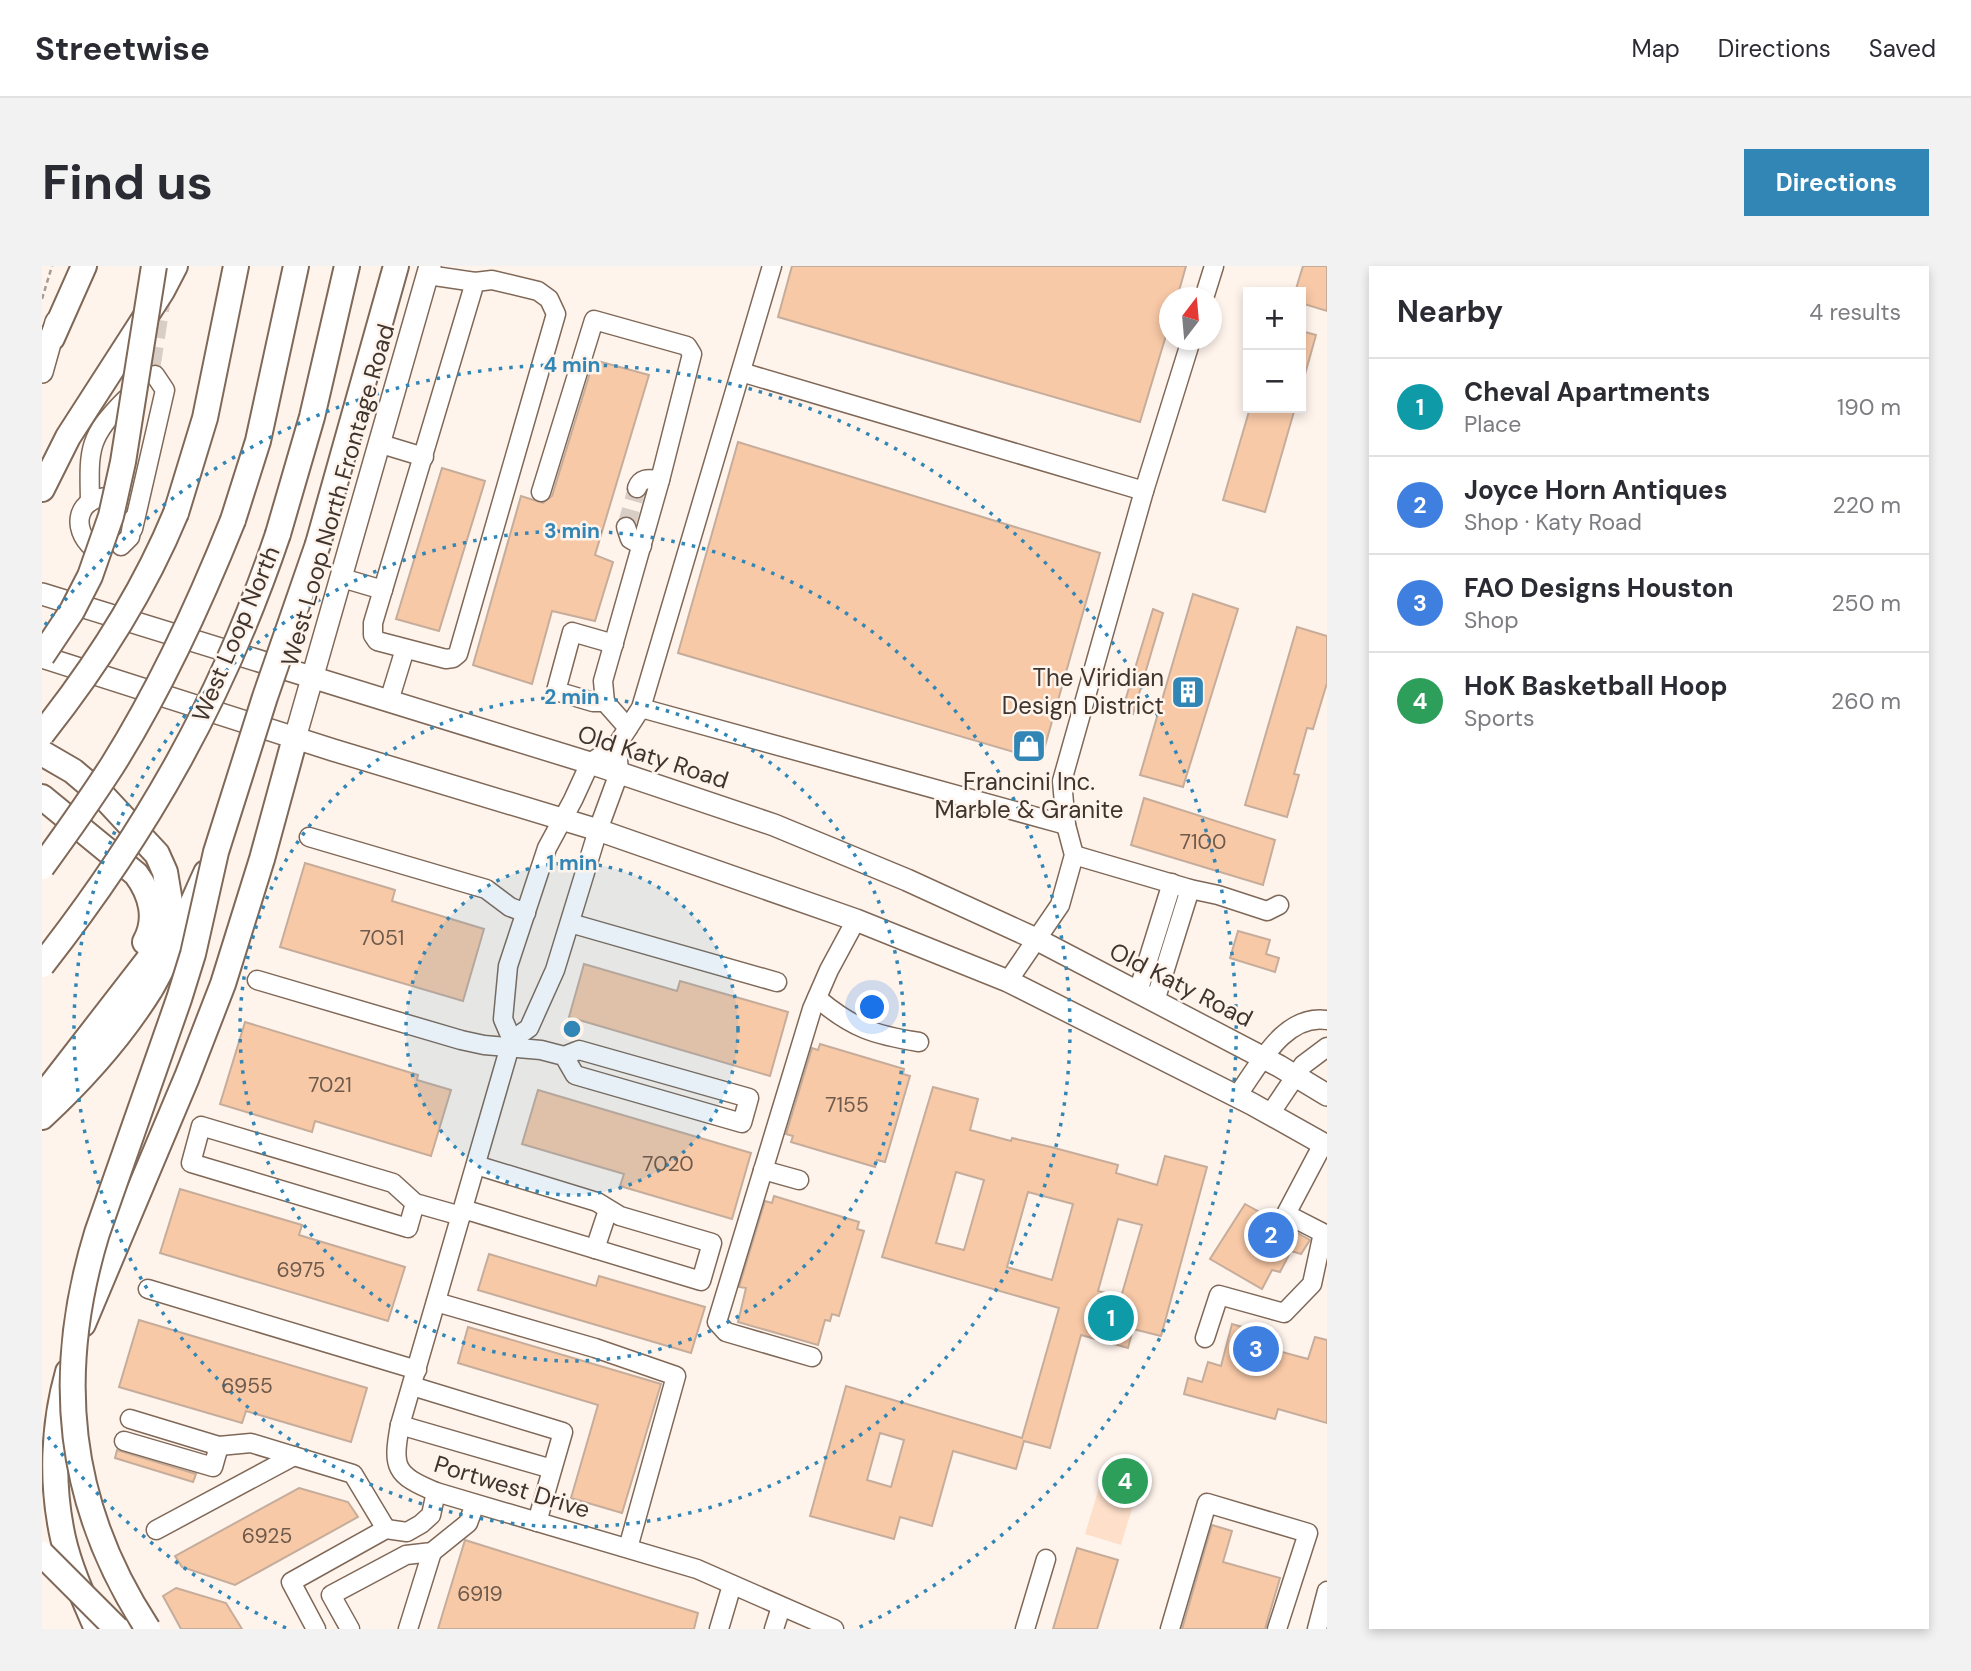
<!DOCTYPE html>
<html lang="en">
<head>
<meta charset="utf-8">
<style>
	:root { --surface:#fff; --page:#f2f2f3; --text:#2b2b33; --muted:#7c7c81; --line:#e1e1e2; --accent:#3286b6 }
	body { margin:0; font-family:"DM Sans",sans-serif; background:var(--page); color:var(--text) }
	.controls { position:absolute; right:21px; top:21px; display:grid; overflow:hidden; border-radius:0px; box-shadow:0 4px 10px #0003 }
	.controls button { width:63px; height:63px; display:grid; place-items:center; padding:0; border:0; border-bottom:2px solid var(--line); background:var(--surface); color:var(--text); font:35px sans-serif }
	.compass { position:absolute; left:1117px; top:21px; width:63px; height:63px; border-radius:50%; background:var(--surface); box-shadow:0 4px 10px #0003; rotate:16deg }
	.you { position:absolute; left:831px; top:742px; width:24px; height:24px; margin:-18px; border:5px solid #fff; border-radius:50%; background:#1a73e8; box-shadow:0 0 0 10px #1a73e833 }
	.badge { display:grid; place-items:center; width:46px; height:46px; border-radius:50%; background:var(--accent); color:#fff; font-size:23px; font-weight:700 }
	.pin { position:absolute; translate:-50% -50%; border:4px solid #fff; box-shadow:0 2px 7px #0006 }
	.list { margin:0; padding:0; list-style:none }
	h2 { display:flex; justify-content:space-between; align-items:center; height:91px; margin:0; padding:0 28px; font-size:30px }
	h2 small { font-size:23px; font-weight:400; color:var(--muted) }
	.list li { display:grid; grid-template-columns:46px 1fr auto; gap:21px; align-items:center; box-sizing:border-box; height:98px; padding:0 28px; border-top:2px solid var(--line) }
	.list b { display:block; font-size:26px; white-space:nowrap }
	.list p { margin:0; font-size:23px; white-space:nowrap; color:var(--muted) }
	.list em { font-size:23px; font-style:normal; color:var(--muted) }
	.map { position:relative; flex:none; width:1285px; height:1363px; overflow:hidden; border-radius:0px }
	header { display:flex; align-items:center; gap:42px; box-sizing:border-box; height:98px; padding:0 35px; background:var(--surface); border-bottom:2px solid var(--line) }
	header strong { font-size:33px }
	nav { display:flex; gap:38px; margin-inline-start:auto; font-size:24px }
	.intro { display:flex; align-items:center; justify-content:space-between; box-sizing:border-box; height:168px; padding:0 42px }
	h1 { margin:0; font-size:49px }
	.button { padding:18px 32px; border-radius:0px; background:var(--accent); color:#fff; font-size:24px; font-weight:700 }
	main { display:flex; gap:42px; padding:0 42px }
	aside { flex:1; background:var(--surface); border-radius:0px; box-shadow:0 4px 10px #0003 }
	.map>svg:first-child { display:block }
	.green { fill:#fee0ca }
	.building { fill:#f8c9a7; stroke:#c6ad9b; stroke-width:2; fill-rule:evenodd }
	.lines { fill:none; stroke-linecap:round; stroke-linejoin:round }
	.minor-tunnel { stroke:#d9cec6; stroke-width:18; stroke-dasharray:18 9; stroke-linecap:butt }
	.minor-casing { stroke:#7f6857; stroke-width:21 }
	.major-casing { stroke:#7f6857; stroke-width:24 }
	.highway-casing { stroke:#7f6857; stroke-width:28 }
	.path { stroke:#a79c95; stroke-width:2.5; stroke-dasharray:5 3.5; stroke-linecap:butt }
	.minor { stroke:#fff; stroke-width:18 }
	.major { stroke:#fff; stroke-width:21 }
	.highway { stroke:#fff; stroke-width:24 }
	.highway-bridge-casing { stroke:#7f6857; stroke-width:28; stroke-linecap:butt }
	.highway-bridge { stroke:#fff; stroke-width:24 }
	.ring { fill:none; stroke:#3286b6; stroke-width:3.5; stroke-dasharray:3.5 7 }
	.labels { text-anchor:middle; stroke-width:5; stroke-linejoin:round; paint-order:stroke }
	.number-label { font-size:21px; fill:#6d5a4c }
	.street-label { font-size:24px; fill:#3f352e; stroke:#fff4ec }
	.poi-label { font-size:24px; fill:#3f352e; stroke:#fff4ec; text-anchor:end }
	.centre { fill:#3286b6; stroke:#fff4ec; stroke-width:3.5 }
	.ring-label { font-size:21px; text-anchor:middle; font-weight:bold; fill:#3286b6; stroke:#fff4ec; stroke-width:5; stroke-linejoin:round; paint-order:stroke }
</style>
</head>
<body>
<header>
<strong>Streetwise</strong>
<nav><a>Map</a><a>Directions</a><a>Saved</a></nav>
</header>
<div class="intro"><h1>Find us</h1><a class="button">Directions</a></div>
<main>
<div class="map">
<svg width="1285" height="1363" viewBox="0 0 1285 1363">
	<rect width="100%" height="100%" fill="#fff4ec"/>
	<path class="green" d="M1062 1205 1098 1216 1079 1279 1043 1268Z"/>
	<g class="building">
		<path d="M750 0H1144L1135 32H1128V56L1098 156 736 51Z"/>
		<path d="M1261 0H1285V45L1259 37V26H1253Z"/>
		<path d="M1259 65 1274 69 1262 112 1259 111Z"/>
		<path d="M552 94 607 109 553 289 571 296 553 355 510 345 490 418 431 399 479 230 501 237 510 230Z"/>
		<path d="M1208 142H1253L1223 246 1181 234Z"/>
		<path d="M696 176 1058 287 999 494 636 387Z"/>
		<path d="M400 202 443 215 397 365 354 353Z"/>
		<path d="M1151 328 1196 343 1141 521 1098 509Z"/>
		<path d="M1111 343 1121 347 1091 448 1080 445Z"/>
		<path d="M1255 361 1285 370V417L1271 463 1265 462 1252 508 1257 509 1245 551 1203 539Z"/>
		<path d="M1102 532 1233 574 1221 619 1089 579Z"/>
		<path d="M263 597 353 624 350 635 442 663 421 735 238 681Z"/>
		<path d="M1196 665 1228 674 1224 688 1237 692 1233 706 1188 692Z"/>
		<path d="M542 698 635 725 638 715 746 746 728 810 527 751Z"/>
		<path d="M203 756 376 809 375 814 409 824 389 890 273 855 270 866 178 838Z"/>
		<path d="M778 778 862 803 861 808 868 810 843 896 835 894 833 901 749 876 751 870 744 868 770 782 776 784Z"/>
		<path d="M891 821 936 833 928 864 969 875 970 872 1009 881 1076 899 1074 907 1115 919 1123 890 1165 901 1119 1070 1091 1063 1086 1082 1039 1069 1008 1182 982 1175 974 1203 911 1185 890 1260 858 1251 852 1273 768 1250 804 1120 980 1172 1017 1042 840 991ZM914 906 942 914 922 984 894 977ZM986 926 1031 938 1010 1014 965 1001ZM1076 953 1100 959 1079 1031 1056 1025ZM838 1167 862 1174 849 1221 825 1214Z"/>
		<path d="M496 824 709 887 690 953 578 920 582 908 480 878Z"/>
		<path d="M138 923 260 959 257 969 363 1001 346 1055 118 987Z"/>
		<path d="M732 930 817 956 815 963 822 965 797 1050 790 1048 788 1055 783 1054 776 1079 696 1056 704 1022 697 1021 723 935 730 937Z"/>
		<path d="M1203 938 1268 974 1259 988 1249 985 1238 1006 1230 1004 1220 1023 1168 993Z"/>
		<path d="M447 988 554 1020 557 1010 663 1041 649 1087 436 1024Z"/>
		<path d="M97 1054 325 1122 309 1176 204 1145 200 1157 77 1121Z"/>
		<path d="M1190 1058 1218 1066 1214 1079 1266 1093 1273 1071 1285 1074V1157L1236 1143 1233 1153 1142 1128 1146 1112 1160 1116 1166 1096 1179 1100Z"/>
		<path d="M426 1061 619 1118 580 1247 529 1232 556 1139 416 1097Z"/>
		<path d="M75 1184 154 1208 151 1216 73 1192Z"/>
		<path d="M257 1222 306 1236 316 1251 193 1319 140 1301 133 1290Z"/>
		<path d="M1170 1259 1190 1265 1181 1296 1238 1312 1223 1363H1140Z"/>
		<path d="M423 1274 656 1347 652 1363H396Z"/>
		<path d="M1035 1282 1076 1294 1055 1363H1011Z"/>
		<path d="M134 1322 184 1337 200 1363H139L121 1330Z"/>
	</g>
	<g class="lines">
		<g class="minor-tunnel">
			<path d="M95 120 109 104 120 32"/>
			<path d="M584 261 595 222"/>
		</g>
		<g class="minor-casing">
			<g id="minor">
				<path d="M386 9 433 16 450 14 496 25 507 33 514 48 416 388 411 392 404 393 335 375 331 369V357L433 16"/>
				<path d="M1162 32 1172 0"/>
				<path d="M699 106 1102 225"/>
				<path d="M339 178 382 191"/>
				<path d="M595 222C599 211 607 213 618 214"/>
				<path d="M499 226 552 54 645 80 650 88 618 214 561 415 563 436 586 462"/>
				<path d="M48 236C47 184 45 172 84 133"/>
				<path d="M584 261 588 273 600 280"/>
				<path d="M91 263 123 124 113 109"/>
				<path d="M79 280 88 271 91 253"/>
				<path d="M51 282C28 262 35 231 67 231"/>
				<path d="M300 312 341 324"/>
				<path d="M347 435 363 383"/>
				<path d="M563 436H551L514 425 530 366 572 378"/>
				<path d="M599 442 1024 559 1020 515 1102 225 1149 74"/>
				<path d="M575 479 577 507 556 564 513 704 487 762 470 774 468 780 358 1159C350 1202 353 1209 394 1226L655 1303 792 1363"/>
				<path d="M267 571 444 623 468 641 484 647"/>
				<path d="M1032 589 1148 623 1176 629 1225 645 1237 639"/>
				<path d="M528 657 735 716"/>
				<path d="M215 714 419 774 442 779 499 784 522 790 537 784 707 832 700 857 533 809 522 790"/>
				<path d="M966 715 1018 639 1032 589 1024 559"/>
				<path d="M1096 726 1130 617"/>
				<path d="M775 732C810 762 832 769 877 776"/>
				<path d="M1113 735 1148 623"/>
				<path d="M470 774 461 753 466 700 505 582 531 534 548 497 575 479 599 442 730 0"/>
				<path d="M1195 830C1216 801 1242 747 1285 754"/>
				<path d="M1228 848 1261 799 1285 781"/>
				<path d="M721 904 757 914"/>
				<path d="M373 937 366 962 149 897 159 860 351 917 373 937 419 950"/>
				<path d="M421 943 659 1015 670 977 578 950 555 936 434 899"/>
				<path d="M553 983 566 944"/>
				<path d="M106 1023 375 1104"/>
				<path d="M394 1036 553 1082 634 1110 586 1282"/>
				<path d="M1163 1072 1177 1029 1242 1047 1270 1018 1281 967 1244 948 1281 878"/>
				<path d="M770 1091 684 1066 675 1056 770 743 787 704 814 654"/>
				<path d="M370 1120 521 1166 495 1256"/>
				<path d="M88 1153 177 1180 209 1177 311 1208 344 1263"/>
				<path d="M358 1159 510 1203"/>
				<path d="M82 1175 171 1201 177 1180"/>
				<path d="M114 1264 252 1190"/>
				<path d="M274 1363 249 1316 344 1263 365 1266 379 1258 389 1249 394 1226"/>
				<path d="M308 1363 289 1329 364 1289 390 1286 426 1257 433 1238"/>
				<path d="M366 1363 390 1286"/>
				<path d="M677 1363 690 1319"/>
				<path d="M732 1363 739 1341"/>
				<path d="M983 1363 1004 1293"/>
				<path d="M1128 1363 1165 1237 1266 1267 1235 1363"/>
				<path d="M1275 1363 1285 1325"/>
			</g>
		</g>
		<g class="major-casing">
			<g id="major">
				<path d="M0 106 14 56"/>
				<path d="M0 328 548 497 732 559 865 614 994 673 1237 800 1285 829"/>
				<path d="M0 391 291 484 556 564 814 654 966 715 1210 838 1285 880"/>
				<path d="M253 472 388 0"/>
			</g>
		</g>
		<g class="highway-casing">
			<g id="highway">
				<path d="M10 72 42 0"/>
				<path d="M0 223 26 171 120 25 133 0"/>
				<path d="M134 247 163 152 194 0"/>
				<path d="M191 254 216 175 254 0"/>
				<path d="M236 268 270 151 305 0"/>
				<path d="M276 278 354 0"/>
				<path d="M0 487 31 505 63 532 115 588 123 606 128 636 118 674 106 694 0 831"/>
				<path d="M0 531 94 608C109 628 116 653 103 676"/>
				<path d="M0 851C42 812 78 772 108 724 130 687 146 646 164 607"/>
				<path d="M41 1058 145 811 181 718 220 593 253 472"/>
				<path d="M26 1106C11 1159 9 1218 21 1272 28 1303 42 1333 55 1363"/>
			</g>
		</g>
		<path class="path" d="M0 33 10 0"/>
		<use href="#minor" class="minor"/>
		<use href="#major" class="major"/>
		<use href="#highway" class="highway"/>
		<g class="highway-bridge-casing">
			<g id="highway-bridge">
				<path d="M0 390 30 345 48 310 69 250 81 196 112 0"/>
				<path d="M0 468C54 400 101 327 134 247"/>
				<path d="M0 601C24 568 48 534 70 500 119 422 157 339 191 254"/>
				<path d="M0 699C106 564 181 431 236 268"/>
				<path d="M0 1288 75 1363"/>
				<path d="M106 1363C24 1238 12 1108 55 967L137 733 151 688 174 586 223 431 276 278"/>
			</g>
		</g>
		<use href="#highway-bridge" class="highway-bridge"/>
	</g>
	<circle cx="530" cy="763" r="166" fill="#3286b6" fill-opacity=".12"/>
	<g class="ring">
		<circle cx="530" cy="763" r="166"/>
		<circle cx="530" cy="763" r="332"/>
		<circle cx="530" cy="763" r="498"/>
		<path d="M244 1362A664 664 0 0 1 3 1167M3 359A664 664 0 1 1 816 1362"/>
	</g>
	<defs>
		<g id="building-square" transform="scale(1.75)"><rect x="-9" y="-9" width="18" height="18" rx="4" fill="#3286b6" stroke="#fff4ec"/><path d="M-4-6H4V6H1V3H-1V6H-4ZM-2.5-4.3h1.7v1.8h-1.7ZM.8-4.3h1.7v1.8H.8ZM-2.5-1h1.7V.8h-1.7ZM.8-1h1.7V.8H.8Z" fill="#fff"/></g>
		<g id="shop-square" transform="scale(1.75)"><rect x="-9" y="-9" width="18" height="18" rx="4" fill="#3286b6" stroke="#fff4ec"/><path d="M-5-2.5h2.3a2.7 3.5 0 0 1 5.4 0H5L5.5 6h-11ZM-1.5-2.5h3a1.5 2.3 0 0 0-3 0Z" fill="#fff"/></g>
	</defs>
	<g fill-rule="evenodd">
		<use href="#building-square" x="1146" y="426"/>
		<use href="#shop-square" x="987" y="480"/>
	</g>
	<g class="labels">
		<g class="number-label">
			<text x="1161" y="583">7100</text>
			<text x="340" y="679">7051</text>
			<text x="288" y="826">7021</text>
			<text x="805" y="846">7155</text>
			<text x="626" y="905">7020</text>
			<text x="259" y="1011">6975</text>
			<text x="205" y="1127">6955</text>
			<text x="225" y="1277">6925</text>
			<text x="438" y="1335">6919</text>
		</g>
		<g class="street-label">
			<text transform="translate(296 229) rotate(-74)" y="8">West Loop North Frontage Road</text>
			<text transform="translate(194 368) rotate(-67)" y="8">West Loop North</text>
			<text transform="translate(611 491) rotate(18)" y="8">Old Katy Road</text>
			<text transform="translate(1139 719) rotate(27)" y="8">Old Katy Road</text>
			<text transform="translate(470 1221) rotate(17)" y="8">Portwest Drive</text>
		</g>
		<g class="poi-label">
			<text x="1122" y="420">The Viridian<tspan x="1122" dy="28">Design District</tspan></text>
			<text x="987" y="524" text-anchor="middle">Francini Inc.<tspan x="987" dy="28">Marble &amp; Granite</tspan></text>
		</g>
	</g>
	<circle cx="530" cy="763" r="10" class="centre"/>
	<g class="ring-label">
		<text x="530" y="106">4 min</text>
		<text x="530" y="272">3 min</text>
		<text x="530" y="438">2 min</text>
		<text x="530" y="604">1 min</text>
	</g>
</svg>
<div class="controls">
<button>+</button>
<button>−</button>
</div>
<svg class="compass" viewBox="-18 -18 36 36"><path d="M0-13l5 13h-10z" fill="#e53935"/><path d="M0 13l5-13h-10z" fill="#7c7c81"/></svg>
<div class="you"></div>
<div class="pin badge" style="left:1069px;top:1052px;background:#0f9aa8">1</div>
<div class="pin badge" style="left:1229px;top:969px;background:#3f7fe0">2</div>
<div class="pin badge" style="left:1214px;top:1083px;background:#3f7fe0">3</div>
<div class="pin badge" style="left:1083px;top:1215px;background:#2e9e5b">4</div>
</div>
<aside>
<h2>Nearby<small>4 results</small></h2>
<ul class="list">
<li><span class="badge" style="background:#0f9aa8">1</span><div><b>Cheval Apartments</b><p>Place</p></div><em>190 m</em></li>
<li><span class="badge" style="background:#3f7fe0">2</span><div><b>Joyce Horn Antiques</b><p>Shop · Katy Road</p></div><em>220 m</em></li>
<li><span class="badge" style="background:#3f7fe0">3</span><div><b>FAO Designs Houston</b><p>Shop</p></div><em>250 m</em></li>
<li><span class="badge" style="background:#2e9e5b">4</span><div><b>HoK Basketball Hoop</b><p>Sports</p></div><em>260 m</em></li>
</ul>
</aside>
</main>
</body>
</html>
